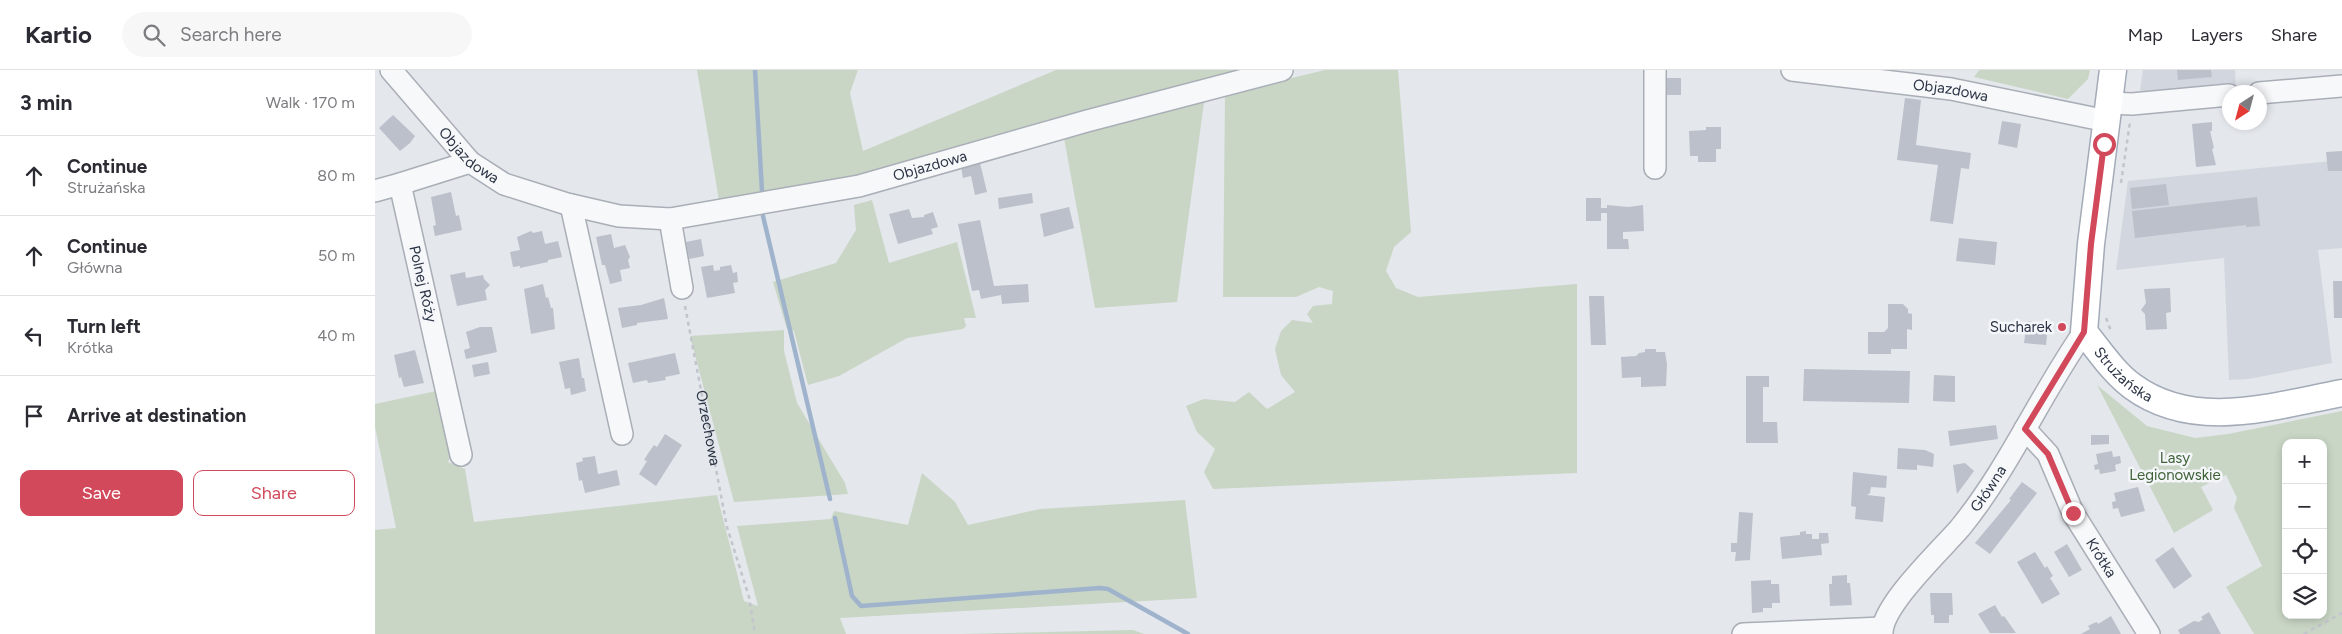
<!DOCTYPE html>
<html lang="en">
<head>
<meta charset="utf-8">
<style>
	:root { --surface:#fff; --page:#f7f7f7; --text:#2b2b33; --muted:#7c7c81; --line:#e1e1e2; --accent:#d1495b }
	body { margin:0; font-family:Figtree,sans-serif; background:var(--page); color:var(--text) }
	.controls { position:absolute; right:15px; bottom:15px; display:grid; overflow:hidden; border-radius:10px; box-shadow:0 2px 8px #0003 }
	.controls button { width:45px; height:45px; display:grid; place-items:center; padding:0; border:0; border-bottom:1px solid var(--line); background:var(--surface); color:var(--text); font:25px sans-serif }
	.compass { position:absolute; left:1847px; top:15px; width:45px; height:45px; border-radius:50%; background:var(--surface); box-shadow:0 2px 8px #0003; rotate:216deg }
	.stop { position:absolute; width:15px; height:15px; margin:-11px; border:4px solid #d1495b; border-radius:50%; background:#fff }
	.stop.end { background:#d1495b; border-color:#fff; box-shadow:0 1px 5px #0008 }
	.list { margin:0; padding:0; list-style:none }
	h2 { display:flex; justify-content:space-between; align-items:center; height:65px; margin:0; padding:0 20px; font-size:21px }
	h2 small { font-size:16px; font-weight:400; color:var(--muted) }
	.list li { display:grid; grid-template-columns:32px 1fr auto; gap:15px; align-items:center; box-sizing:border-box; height:80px; padding:0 20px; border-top:1px solid var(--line) }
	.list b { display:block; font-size:19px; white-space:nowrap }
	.list p { margin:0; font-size:16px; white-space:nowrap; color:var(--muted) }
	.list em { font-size:16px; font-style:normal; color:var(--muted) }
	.actions { display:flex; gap:10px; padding:15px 20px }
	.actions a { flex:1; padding:11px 0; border:1px solid var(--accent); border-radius:10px; text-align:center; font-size:18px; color:var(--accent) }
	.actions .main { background:var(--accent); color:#fff }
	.icon { flex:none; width:28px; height:28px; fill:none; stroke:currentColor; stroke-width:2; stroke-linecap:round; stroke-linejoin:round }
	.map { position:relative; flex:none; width:1967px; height:564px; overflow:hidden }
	header { display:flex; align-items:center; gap:30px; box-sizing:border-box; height:70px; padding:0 25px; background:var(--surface); border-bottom:1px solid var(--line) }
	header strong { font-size:24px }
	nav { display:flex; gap:28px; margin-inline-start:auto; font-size:18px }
	.search { width:350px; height:45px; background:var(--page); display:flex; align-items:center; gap:12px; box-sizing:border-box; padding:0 18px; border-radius:28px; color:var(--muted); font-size:19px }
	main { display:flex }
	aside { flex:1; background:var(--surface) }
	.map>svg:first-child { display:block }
	.built { fill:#d2d6de }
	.green { fill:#c9d6c5; fill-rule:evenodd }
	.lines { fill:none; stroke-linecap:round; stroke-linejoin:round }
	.stream { stroke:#9fb4cc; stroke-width:4.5 }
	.building { fill:#bbc0ca }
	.minor-casing { stroke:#a9aeb7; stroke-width:24 }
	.major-casing { stroke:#a3abb8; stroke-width:29 }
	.path { stroke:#c2c5cb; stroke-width:2.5; stroke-dasharray:4 4; stroke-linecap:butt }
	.minor { stroke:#f7f8fa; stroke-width:21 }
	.major { stroke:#fff; stroke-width:26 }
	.route { stroke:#d1495b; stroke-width:6 }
	.poi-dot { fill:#d1495b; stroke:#f4f6f9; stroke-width:2 }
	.labels { text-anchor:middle; stroke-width:5; stroke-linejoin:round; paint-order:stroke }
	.street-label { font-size:15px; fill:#2b3445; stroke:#f4f6f9 }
	.poi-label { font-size:15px; fill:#2b3445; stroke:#f4f6f9; text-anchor:end }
	.park-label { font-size:15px; fill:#3f6138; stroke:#f4f6f9 }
</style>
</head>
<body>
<header>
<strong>Kartio</strong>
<div class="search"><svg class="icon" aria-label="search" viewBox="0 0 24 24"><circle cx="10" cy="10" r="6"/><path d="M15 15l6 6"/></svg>Search here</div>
<nav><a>Map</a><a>Layers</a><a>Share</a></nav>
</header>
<main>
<aside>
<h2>3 min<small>Walk · 170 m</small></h2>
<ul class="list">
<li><svg class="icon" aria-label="ahead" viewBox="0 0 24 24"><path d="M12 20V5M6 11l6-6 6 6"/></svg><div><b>Continue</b><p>Strużańska</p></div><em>80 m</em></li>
<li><svg class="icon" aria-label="ahead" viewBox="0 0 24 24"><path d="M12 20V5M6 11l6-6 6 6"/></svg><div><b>Continue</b><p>Główna</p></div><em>50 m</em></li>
<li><svg class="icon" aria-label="left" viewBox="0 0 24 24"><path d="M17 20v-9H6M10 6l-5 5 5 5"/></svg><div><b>Turn left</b><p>Krótka</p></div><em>40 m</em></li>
<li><svg class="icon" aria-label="arrive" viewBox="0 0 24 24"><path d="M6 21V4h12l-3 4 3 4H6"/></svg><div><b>Arrive at destination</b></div></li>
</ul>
<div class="actions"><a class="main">Save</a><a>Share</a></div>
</aside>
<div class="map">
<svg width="1967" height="564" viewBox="0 0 1967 564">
	<rect width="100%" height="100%" fill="#e4e7ec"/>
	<g class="built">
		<path d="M1768 0H1860L1861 18 1775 25 1765 20Z"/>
		<path d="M1967 90V178L1943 180 1957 293 1873 309 1854 310 1849 188 1741 200 1753 111Z"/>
	</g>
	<g class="green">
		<path d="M322 0H483L475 23 488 81 681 0H886L346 142Z"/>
		<path d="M950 0H1023L1036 162 1019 177 1011 201 1021 218 1043 227 1202 214V403L838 419 829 402 840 379 822 362 811 336 829 329 860 332 874 322 892 339 920 322 906 305 900 279 906 261 917 250 938 253 932 244 938 236 957 234 958 221 944 217 921 227H848L850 24Z"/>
		<path d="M1604 0H1715L1713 9 1693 29 1599 7Z"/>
		<path d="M830 25 802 232 720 238 689 68Z"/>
		<path d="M497 130 514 193 582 172 601 248H589L591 256 588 259 532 268 464 306 433 315 419 261 412 259 398 212 461 193 481 160 479 135Z"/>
		<path d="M409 260V281L422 333 470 413 473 424 359 432 315 266Z"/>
		<path d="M1722 315 1772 356 1820 368 1853 364 1967 341V564H1879L1851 517 1887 496 1859 438 1862 428 1851 405 1826 417 1838 440 1799 463ZM1911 373H1948V545H1911Z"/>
		<path d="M66 320 79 380 73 392 90 399 99 452 342 425 369 531 383 536 362 456 456 449 459 441 533 455 547 403 580 432 593 455 665 439 810 430 822 528 465 548 471 564H0V460L21 458 0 357V334Z"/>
		<path d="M758 560 769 564H585Z"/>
	</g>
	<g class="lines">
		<g class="stream">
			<path d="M380 0 387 121"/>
			<path d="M388 146 455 429"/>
			<path d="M460 448 477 526 486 536 725 518 733 519 813 564"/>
		</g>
	</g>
	<g class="building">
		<path d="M1802 0H1836L1837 7 1803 10Z"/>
		<rect x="1291" y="8" width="15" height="17"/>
		<path d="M1530 28 1546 30 1541 75 1596 83 1594 99 1586 98 1578 154 1555 151 1563 95 1522 90Z"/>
		<path d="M18 45 40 66 35 73 25 81 4 58Z"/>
		<path d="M1627 51 1646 54 1642 78 1623 74Z"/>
		<path d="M1837 52V61H1835L1839 78 1837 79 1841 95 1821 97 1817 54Z"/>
		<path d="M1331 57H1346V79H1341V92H1323V86H1315L1314 61 1331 60Z"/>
		<path d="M1967 81V101H1953L1951 82Z"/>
		<path d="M605 93 612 122 600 125 596 106 588 108 586 97Z"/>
		<path d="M1791 114 1794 135 1757 139 1755 118Z"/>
		<path d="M76 122 81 146 84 145 87 160 60 166 58 156 61 155 56 127Z"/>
		<path d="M657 123 658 133 624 139 623 128Z"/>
		<path d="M1882 127 1885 156 1871 157V155L1760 168 1757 141Z"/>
		<path d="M1211 128H1226V138H1232V135L1254 137 1268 135 1269 161 1248 162V169H1253L1254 179H1232V143H1226V151H1211Z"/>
		<path d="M694 137 699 158 669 167 665 144Z"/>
		<path d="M534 139 537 148 549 147V145L558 142 563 157 556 159 558 164 523 174 514 144Z"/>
		<path d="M605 150 619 216 653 214 654 232 627 234 626 225 606 229 604 220 597 221 583 154Z"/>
		<path d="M156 161 158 163 167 161 170 174 183 171 187 187 173 190V192L145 198V196L138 197 135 182 145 180 142 167Z"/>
		<path d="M236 164 239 178 250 175 255 187 253 190 255 198 245 200 247 211 235 214 230 195H227L221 167Z"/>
		<path d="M1584 168 1622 172 1620 195 1581 191Z"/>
		<path d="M326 169 329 186 314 189 311 172Z"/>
		<path d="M338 195 339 201 345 200V197L356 195 358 203 362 202 363 212 358 213 360 223 332 228 326 197Z"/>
		<path d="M90 202 91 208 108 205 109 209 115 215 110 220 112 230 82 236 75 205Z"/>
		<path d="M1958 211H1967V248H1959Z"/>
		<path d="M168 214 171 228 173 227 176 238H178L180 259 156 264 149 219Z"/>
		<path d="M1795 218 1796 242 1791 243 1792 259 1771 260 1770 244 1766 240 1771 233 1769 219Z"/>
		<path d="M1214 226H1229L1231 275H1216Z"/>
		<path d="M289 228 293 249 262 253V255L247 258 243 238 266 235Z"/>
		<path d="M1513 234H1528L1533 239V243L1537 244V260L1532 259V279H1516V284H1493V262H1509L1513 258Z"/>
		<path d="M1652 251 1673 254 1671 275 1649 273Z"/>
		<path d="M105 257H117L122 282 91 289 89 280 95 278 91 262Z"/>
		<path d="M1270 279H1281V282H1290L1292 294 1291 316 1266 317V307L1247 308 1246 287 1261 286 1264 283 1270 282Z"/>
		<path d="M40 280 49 313 29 317 26 307 24 308 19 285Z"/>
		<path d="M300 283 305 304 290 307 291 310 273 313 272 310 258 313 253 293Z"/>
		<path d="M204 288 207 308H209L211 321 196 325 195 318 190 319 184 292Z"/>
		<path d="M113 292 115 304 99 307 97 295Z"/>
		<path d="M1429 299 1535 301 1534 333 1428 331Z"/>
		<path d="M1559 305 1580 306V332L1558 331Z"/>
		<path d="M1371 306H1394V317H1388V352H1402L1403 373H1371Z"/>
		<path d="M1621 355 1623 369 1575 376 1573 361Z"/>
		<path d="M290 364 307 375 281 416 264 404 272 391 269 390 274 382 279 375 282 377Z"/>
		<path d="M1716 365H1734V374L1716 375Z"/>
		<path d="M1523 378 1550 380 1559 384 1558 397 1542 395V400L1522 399Z"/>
		<path d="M1737 381 1738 387 1745 386 1746 393 1740 395 1741 401 1725 404 1724 399 1720 400 1719 395 1723 394 1721 384Z"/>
		<path d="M220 386 223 404 242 400 245 415 210 423 207 410 204 411 201 393 208 391 207 388Z"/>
		<path d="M1590 393 1599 401 1582 424 1578 395Z"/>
		<path d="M1478 402 1512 406 1511 418 1496 417 1495 423 1492 425 1510 427 1508 452 1480 449 1481 437 1476 436Z"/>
		<path d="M1647 412 1662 423 1615 484 1600 473 1636 430 1634 429Z"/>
		<path d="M1763 417 1770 441 1746 447 1743 438 1738 439 1737 432 1741 431 1739 423Z"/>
		<path d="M1364 442 1378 443 1375 490 1360 491 1361 482H1356V473H1362Z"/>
		<path d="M1431 461V464H1437V469H1444V463H1453L1454 473 1446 474 1447 485 1407 489 1405 467 1425 465V462Z"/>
		<path d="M1692 474 1707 500 1694 507 1679 482Z"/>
		<path d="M1798 477 1817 506 1799 519 1780 490Z"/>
		<path d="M1660 482 1670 498 1672 496 1678 506 1675 508 1685 524 1667 534 1642 492Z"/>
		<path d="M1472 505V513H1475L1477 535 1455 536 1454 514H1457V506Z"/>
		<path d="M1396 510V514H1404L1405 533H1397V538H1388V542L1377 543 1376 511Z"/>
		<path d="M1555 523H1577L1578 545H1574V553H1559V545H1556Z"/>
		<path d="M1620 535 1627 547 1629 546 1641 563H1615L1603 544Z"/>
		<path d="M1834 542 1846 564H1805L1803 560 1819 551 1824 552 1828 549 1826 547Z"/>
		<path d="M1736 546 1746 564H1706L1715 559 1713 556 1719 553 1722 552 1723 554Z"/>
	</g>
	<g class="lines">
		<g class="minor-casing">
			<g id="minor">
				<path id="s2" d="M16 0 95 92 129 114 192 134 244 146 295 149 484 116 712 51 907 0"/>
				<path d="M1280 0V98"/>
				<path id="s3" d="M1417 0 1576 19 1732 51"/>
				<path d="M1884 23 1967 16"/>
				<path d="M1734 33 1757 34 1854 25"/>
				<path d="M0 121 25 114"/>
				<path d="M196 135 247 364"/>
				<path d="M295 149 307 218"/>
				<path id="s4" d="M1650 359 1673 384 1698 443 1774 564"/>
				<path d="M86 385 25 114 95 92"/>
				<path d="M1368 564 1507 558"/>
				<path id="s5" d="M1507 564C1506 536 1566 480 1585 458 1634 398 1665 325 1709 262"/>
			</g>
		</g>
		<g class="major-casing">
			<g id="major">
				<path id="s6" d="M1738 0 1716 174 1709 262C1724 280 1738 302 1757 316 1819 362 1898 336 1967 323"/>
			</g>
		</g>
		<g class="path">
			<path d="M1746 113 1755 52"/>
			<path id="s1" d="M310 236 352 457 374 527 380 564"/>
			<path d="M1731 248 1736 261"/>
			<path d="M1929 564 1967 543"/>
		</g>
		<use href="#minor" class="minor"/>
		<use href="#major" class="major"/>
	</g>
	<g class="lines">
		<path class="route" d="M1698 443 1673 384 1650 359 1709 262 1716 174 1729 74"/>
	</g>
	<circle class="poi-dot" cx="1687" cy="257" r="5"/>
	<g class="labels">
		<g class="street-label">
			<text dy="5" stroke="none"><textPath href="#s3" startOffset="160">Objazdowa</textPath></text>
			<text dy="5" stroke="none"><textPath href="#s2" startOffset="116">Objazdowa</textPath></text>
			<text dy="5" stroke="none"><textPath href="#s2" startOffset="598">Objazdowa</textPath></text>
			<text transform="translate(48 214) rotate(77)" y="5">Polnej Róży</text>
			<text dy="5" stroke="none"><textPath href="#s6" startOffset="322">Strużańska</textPath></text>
			<text dy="5" stroke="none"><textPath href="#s1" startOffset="124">Orzechowa</textPath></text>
			<text dy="5" stroke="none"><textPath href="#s5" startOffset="182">Główna</textPath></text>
			<text dy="5" stroke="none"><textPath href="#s4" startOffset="151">Krótka</textPath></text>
		</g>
		<g class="poi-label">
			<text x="1677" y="262">Sucharek</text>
		</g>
		<g class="park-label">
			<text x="1800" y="393">Lasy<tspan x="1800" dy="17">Legionowskie</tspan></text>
		</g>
	</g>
</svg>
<div class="controls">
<button>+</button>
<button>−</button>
<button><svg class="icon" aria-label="locate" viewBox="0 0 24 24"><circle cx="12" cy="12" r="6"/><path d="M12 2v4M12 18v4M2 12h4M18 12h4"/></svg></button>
<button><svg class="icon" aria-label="layers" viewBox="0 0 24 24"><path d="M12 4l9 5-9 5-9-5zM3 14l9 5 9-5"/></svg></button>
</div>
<svg class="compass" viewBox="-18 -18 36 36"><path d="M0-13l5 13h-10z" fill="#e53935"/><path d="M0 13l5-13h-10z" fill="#7c7c81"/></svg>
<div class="stop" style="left:1729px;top:74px"></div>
<div class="stop end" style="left:1698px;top:443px"></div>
</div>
</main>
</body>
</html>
